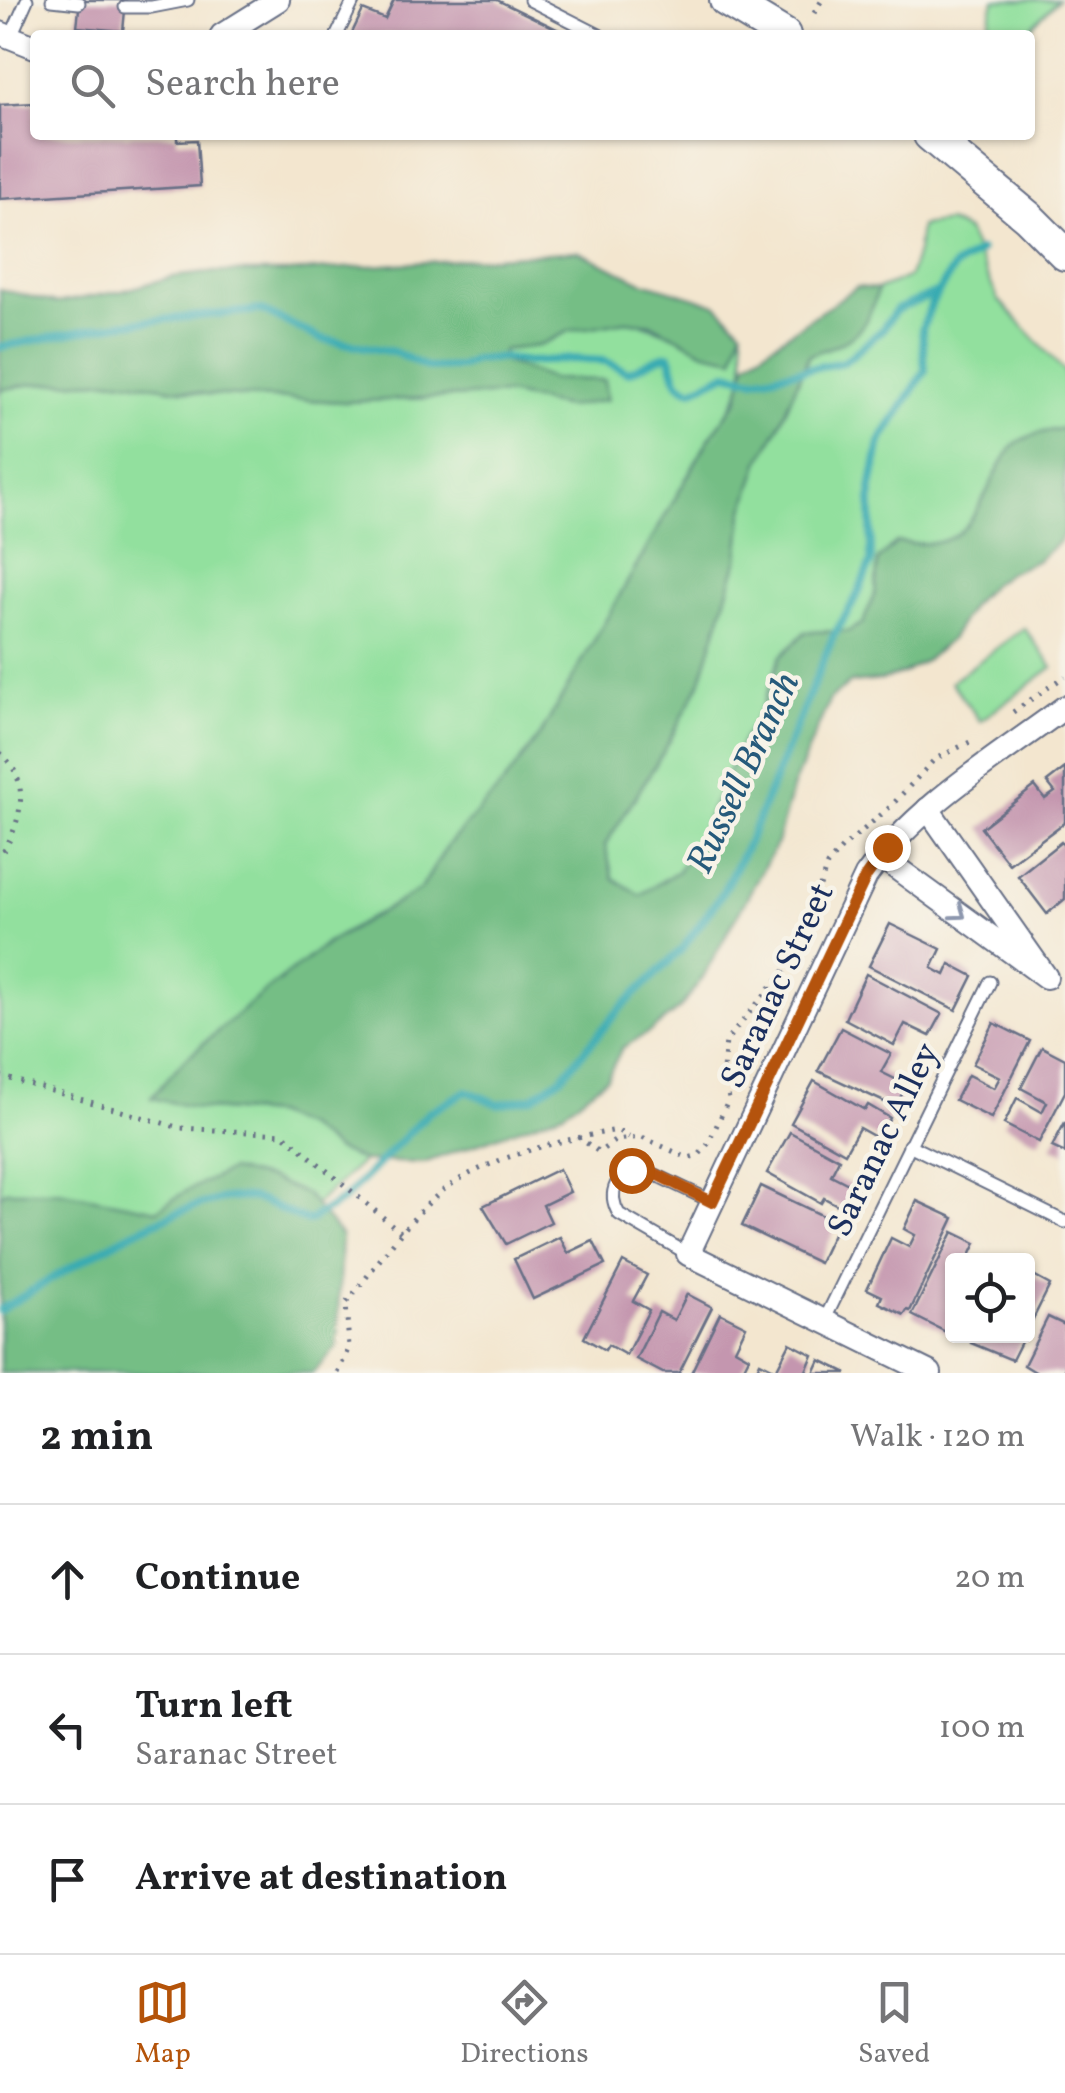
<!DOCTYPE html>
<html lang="en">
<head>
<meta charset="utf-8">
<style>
	:root { --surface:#fff; --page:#f2f2f2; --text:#202124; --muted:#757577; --line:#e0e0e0; --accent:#b45309 }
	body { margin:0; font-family:Vollkorn,serif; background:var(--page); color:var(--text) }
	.controls { position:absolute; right:30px; bottom:30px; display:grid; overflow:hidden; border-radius:10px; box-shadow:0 2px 8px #0004 }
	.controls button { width:90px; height:90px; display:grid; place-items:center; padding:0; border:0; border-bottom:2px solid var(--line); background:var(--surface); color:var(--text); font:50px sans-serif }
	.stop { position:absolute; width:30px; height:30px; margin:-22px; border:8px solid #b45309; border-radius:50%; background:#fff }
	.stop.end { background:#b45309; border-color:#fff; box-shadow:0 2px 10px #0008 }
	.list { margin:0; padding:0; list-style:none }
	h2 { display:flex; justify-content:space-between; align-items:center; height:130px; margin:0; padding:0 40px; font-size:42px }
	h2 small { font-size:32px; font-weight:400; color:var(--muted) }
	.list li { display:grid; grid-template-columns:65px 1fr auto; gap:30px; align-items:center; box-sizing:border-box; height:150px; padding:0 40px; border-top:2px solid var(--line) }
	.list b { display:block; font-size:38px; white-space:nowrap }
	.list p { margin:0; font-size:32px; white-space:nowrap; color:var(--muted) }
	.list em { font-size:32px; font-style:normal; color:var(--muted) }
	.icon { flex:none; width:55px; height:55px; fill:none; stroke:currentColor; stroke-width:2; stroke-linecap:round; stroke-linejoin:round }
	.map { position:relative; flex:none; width:1065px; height:1373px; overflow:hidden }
	.search { position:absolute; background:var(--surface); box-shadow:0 2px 8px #0004; left:30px; right:30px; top:30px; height:110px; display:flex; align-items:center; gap:25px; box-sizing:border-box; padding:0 35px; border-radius:10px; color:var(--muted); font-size:38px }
	.sheet { height:580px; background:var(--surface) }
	nav { display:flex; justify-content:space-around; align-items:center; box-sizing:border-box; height:140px; border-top:2px solid var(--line); background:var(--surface); font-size:28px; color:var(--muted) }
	nav a { display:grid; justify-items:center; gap:5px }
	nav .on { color:var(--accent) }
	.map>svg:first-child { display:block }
	.green { fill:#92e09e; stroke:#56887e; stroke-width:2.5 }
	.forest { fill:#75be85; stroke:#487672; stroke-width:2.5 }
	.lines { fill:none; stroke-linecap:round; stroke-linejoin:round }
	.stream { stroke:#39abb2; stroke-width:8 }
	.building { fill:#c496af }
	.lane-casing { stroke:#676f86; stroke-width:15 }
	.street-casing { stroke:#676f86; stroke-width:26 }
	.secondary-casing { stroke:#676f86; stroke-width:36 }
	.path { stroke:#676f86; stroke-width:5; stroke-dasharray:2.5 8; stroke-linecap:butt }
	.lane { stroke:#fff; stroke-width:11 }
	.street { stroke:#fff; stroke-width:22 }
	.secondary { stroke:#fff; stroke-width:32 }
	.oneway { stroke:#8d97ae }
	.route { stroke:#b45309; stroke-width:12 }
	.labels { text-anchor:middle; stroke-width:9; stroke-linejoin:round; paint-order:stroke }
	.street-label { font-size:35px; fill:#1b2f5e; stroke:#f7f3e8 }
	.water-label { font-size:38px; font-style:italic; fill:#265a7b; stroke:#f7f3e8 }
</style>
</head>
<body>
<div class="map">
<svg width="1065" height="1373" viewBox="0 0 1065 1373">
	<rect width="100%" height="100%" fill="#f7f3e8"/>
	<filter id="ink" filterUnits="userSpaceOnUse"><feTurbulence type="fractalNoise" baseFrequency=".01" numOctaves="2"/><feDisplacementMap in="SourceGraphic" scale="20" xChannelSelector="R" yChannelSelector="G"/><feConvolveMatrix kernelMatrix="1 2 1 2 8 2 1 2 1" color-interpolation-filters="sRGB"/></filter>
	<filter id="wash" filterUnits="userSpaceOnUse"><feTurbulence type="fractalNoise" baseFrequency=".0048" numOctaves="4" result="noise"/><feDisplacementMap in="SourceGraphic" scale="40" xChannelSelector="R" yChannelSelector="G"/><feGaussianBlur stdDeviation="2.25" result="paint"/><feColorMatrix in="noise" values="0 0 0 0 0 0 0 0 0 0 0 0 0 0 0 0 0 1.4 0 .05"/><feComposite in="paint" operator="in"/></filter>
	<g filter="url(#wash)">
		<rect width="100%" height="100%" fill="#f3e6cf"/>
		<g class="green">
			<path d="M994 0H1058L1023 35H986Z"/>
			<path d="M948 222 967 231 998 299 1065 372V428C1049 431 1033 433 1019 442 1008 449 1002 463 996 474 968 527 964 551 896 542L878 560 875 593 863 623 849 631 805 632 781 657 761 710 742 742 695 846 678 871 640 895 613 878 605 845 664 751 700 683 738 559 743 513 759 463 778 428 809 355C852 340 865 334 878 289L909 277 917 252 920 226Z"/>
			<path d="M626 321C665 326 695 350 733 358L742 329C750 383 740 396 709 439L542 732 505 783 447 846 421 889 328 942 258 997 183 1061 152 1097 197 1108 273 1114 306 1127 335 1149 363 1161 315 1205 306 1194 230 1171 186 1191 157 1210 6 1191 0 1195V390L31 384 120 380 206 394 344 402 507 394 567 407 604 381 551 379 499 360 503 350 538 346 569 331Z"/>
			<path d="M1024 628 1053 667 980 721 951 682Z"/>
		</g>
		<g class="forest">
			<path d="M577 251 640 281 716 304 742 329 734 358 705 352 652 324 626 321 569 331 538 346 503 350 499 360 551 379 604 380 607 400 567 407 507 394 344 402 206 394 120 380 31 384 0 390V289L56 303 122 291 172 277 215 272H289Z"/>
			<path d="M857 287 878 289C865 335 852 340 809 355L778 428 759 463 743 513 738 559 700 683 664 751 605 845 613 878 640 895 678 871 695 846 742 742 761 710 780 657 805 632 849 631 863 623 875 593 878 560 897 542C962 551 969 526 996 474 1002 463 1008 449 1019 442 1033 433 1049 431 1065 428V531L1060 541 1037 561 1008 573 990 586 971 606 950 640 926 660 904 673 882 680 850 683 830 699 793 786 777 843 703 977 680 1008 651 1031 622 1048 607 1078 564 1112 424 1163 363 1161 335 1149 306 1127 273 1114 197 1108 151 1098 183 1061 258 997 328 943 421 889 447 846 504 783 542 732 709 439 738 399 747 362Z"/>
			<path d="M230 1170 271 1179 306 1194 341 1236 337 1347 313 1373H0V1195L5 1191H58L157 1210 186 1191Z"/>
		</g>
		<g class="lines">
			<g class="stream">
				<path d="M0 347 118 324 261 310 321 339 394 352 428 368 460 367 474 360 500 358 529 362 572 359 605 361 628 372C643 367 653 357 669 355 677 371 671 384 692 390L727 373 754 379 844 362 881 331 896 310 936 293"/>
				<path d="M0 1310C59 1276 184 1190 251 1198 262 1199 291 1216 308 1221L344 1199 429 1112 467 1091 498 1104 532 1098 562 1077 619 1010 682 949 721 895 749 841 833 637 856 598 871 562V488L880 442 925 371 922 329 932 302 955 266 980 251"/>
			</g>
		</g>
		<g id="blocks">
			<g class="building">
				<path d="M80 0H126L123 31 77 27Z"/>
				<path d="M394 0H497L563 32 561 35H351L363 10 385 19Z"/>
				<path d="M35 103V135H177V141L197 140 200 186 0 199V105Z"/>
				<path d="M1065 768V822L1009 864 981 828 1035 786 1045 799 1055 792 1047 782Z"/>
				<path d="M1061 842 1065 847V899L1047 914 1018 876Z"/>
				<path d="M890 924 941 949 932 968 945 975 950 964 973 976 956 1010 869 966Z"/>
				<path d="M866 974 942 1014 930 1036 905 1024 894 1045 845 1019Z"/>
				<path d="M994 1023 1030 1041 991 1118 955 1100 968 1075 994 1088 1000 1077 973 1064Z"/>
				<path d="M841 1028 891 1054 881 1072 907 1085 895 1107 818 1071Z"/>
				<path d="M1042 1047 1065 1059V1092L1039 1142 1004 1124 1017 1098 1042 1112 1047 1102 1021 1088Z"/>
				<path d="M814 1081 865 1110 868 1105 890 1118 879 1139 859 1128 845 1153 791 1123Z"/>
				<path d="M1065 1122V1153L1052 1147Z"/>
				<path d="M790 1132 839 1159 831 1175 856 1188 845 1209 824 1198 821 1203 767 1173Z"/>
				<path d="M559 1169 570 1192 543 1205 551 1222 506 1244 483 1206Z"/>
				<path d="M761 1186 838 1223 819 1263 742 1226Z"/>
				<path d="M917 1201 954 1218 910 1311 907 1310 904 1315 879 1303 882 1296 867 1289 891 1238 909 1247 915 1235 904 1229Z"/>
				<path d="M953 1232 976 1243 968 1260H952V1335L912 1315Z"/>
				<path d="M560 1237 568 1253 593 1241 605 1265 533 1299 514 1259Z"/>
				<path d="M623 1262 647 1275 633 1301 649 1310 626 1355 608 1345 605 1350 584 1338Z"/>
				<path d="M1028 1273 1050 1285 1028 1329Z"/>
				<path d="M687 1294 712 1307 679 1373H663L636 1359 659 1312 674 1320Z"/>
				<path d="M720 1313 746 1326 735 1349 749 1357 741 1373H691Z"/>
				<path d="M1048 1317 1065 1325V1373H1037L1024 1365Z"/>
				<path d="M974 1336H1024L1012 1360 971 1343Z"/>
				<path d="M790 1343 813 1355 805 1373H755L760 1362 776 1370Z"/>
				<path d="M820 1360 847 1373H814Z"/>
			</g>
		</g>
	</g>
	<g filter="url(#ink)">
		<use href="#blocks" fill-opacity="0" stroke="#676f86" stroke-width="2.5"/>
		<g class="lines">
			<g class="lane-casing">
				<g id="lane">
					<path d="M52 0 79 3"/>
					<path d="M530 0 599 35"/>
					<path d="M125 7H152L188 0"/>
					<path d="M337 35 354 0"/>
					<path d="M10 38 27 0"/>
					<path d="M909 1145 1065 1222"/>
					<path d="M688 1254 619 1214C606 1192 617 1172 641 1168L713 1202"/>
					<path d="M824 1321 990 982"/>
				</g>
			</g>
			<g class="street-casing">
				<g id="street">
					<path d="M0 33 35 47"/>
					<path d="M222 35 278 0"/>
					<path d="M880 856 1046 977 928 809"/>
					<path d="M930 1373 688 1254 866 876C917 805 995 759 1065 707"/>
				</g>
			</g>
			<g class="secondary-casing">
				<g id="secondary">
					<path d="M726 0 784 35"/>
					<path d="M930 135 1028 217 1065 254"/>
				</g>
			</g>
			<g class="path">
				<path d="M814 13 822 0"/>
				<path d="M1013 712 1065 676"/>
				<path d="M0 753C34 781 20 826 0 857"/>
				<path d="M0 1076 180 1128 283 1134 403 1234"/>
				<path d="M578 1137 599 1152 616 1140 642 1137 688 1158 699 1155 708 1144 729 1099 723 1070 726 1041 790 964 803 938 827 865 842 848 890 807 935 759 976 739"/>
				<path d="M338 1373 349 1347 346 1303C376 1267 411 1213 449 1186 495 1155 563 1140 617 1130L629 1137"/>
			</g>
			<use href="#lane" class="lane"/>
			<use href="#street" class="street"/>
			<use href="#secondary" class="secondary"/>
		</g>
		<defs><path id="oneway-chevron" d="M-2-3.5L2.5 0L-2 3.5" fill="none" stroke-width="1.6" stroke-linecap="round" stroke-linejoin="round" transform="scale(2.5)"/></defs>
		<use class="oneway" href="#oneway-chevron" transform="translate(959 913) rotate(36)"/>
	</g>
	<g class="lines" filter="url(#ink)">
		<path class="route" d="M631 1170 652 1172 712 1202 866 876 887 847"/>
	</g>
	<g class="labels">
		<g class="street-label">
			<text transform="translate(776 985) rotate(-65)" y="12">Saranac Street</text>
			<text transform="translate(882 1139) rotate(-64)" y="12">Saranac Alley</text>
		</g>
		<g class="water-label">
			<text transform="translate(742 772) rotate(-65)" y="13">Russell Branch</text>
		</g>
	</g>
</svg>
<div class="controls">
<button><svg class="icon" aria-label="locate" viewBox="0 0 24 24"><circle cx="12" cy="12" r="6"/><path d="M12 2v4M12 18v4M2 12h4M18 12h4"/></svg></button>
</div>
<div class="stop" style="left:631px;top:1170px"></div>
<div class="stop end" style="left:887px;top:847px"></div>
<div class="search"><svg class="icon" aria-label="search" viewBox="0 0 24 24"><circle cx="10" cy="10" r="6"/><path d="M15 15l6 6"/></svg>Search here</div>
</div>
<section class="sheet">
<h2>2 min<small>Walk · 120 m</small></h2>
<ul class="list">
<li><svg class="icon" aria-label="ahead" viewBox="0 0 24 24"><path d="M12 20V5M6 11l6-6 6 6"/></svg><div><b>Continue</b></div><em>20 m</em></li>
<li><svg class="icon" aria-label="left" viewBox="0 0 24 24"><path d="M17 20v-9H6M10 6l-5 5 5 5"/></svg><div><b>Turn left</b><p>Saranac Street</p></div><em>100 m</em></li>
<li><svg class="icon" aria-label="arrive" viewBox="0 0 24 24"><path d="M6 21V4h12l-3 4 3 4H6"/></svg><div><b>Arrive at destination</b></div></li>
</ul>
</section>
<nav>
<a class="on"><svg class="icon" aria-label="map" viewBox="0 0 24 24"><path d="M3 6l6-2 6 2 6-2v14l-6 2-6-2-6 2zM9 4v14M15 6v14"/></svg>Map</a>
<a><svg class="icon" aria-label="directions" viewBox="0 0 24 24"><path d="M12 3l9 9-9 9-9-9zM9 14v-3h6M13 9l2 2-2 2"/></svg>Directions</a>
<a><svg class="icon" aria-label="saved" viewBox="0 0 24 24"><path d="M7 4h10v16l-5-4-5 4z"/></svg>Saved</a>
</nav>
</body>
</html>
